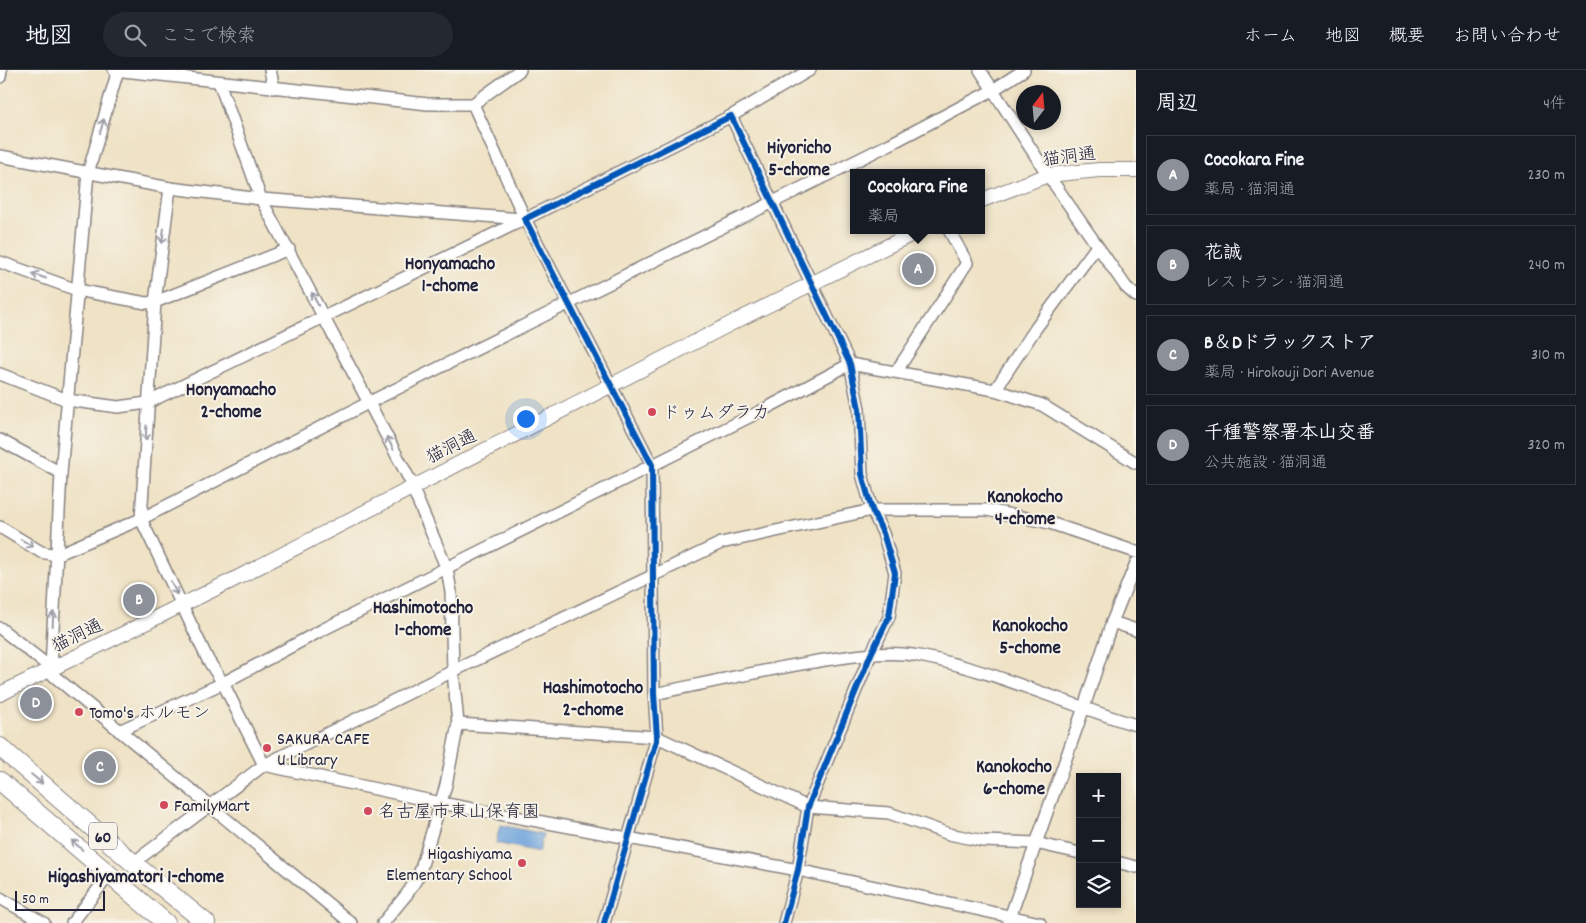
<!DOCTYPE html>
<html lang="ja">
<head>
<meta charset="utf-8">
<style>
	:root { --surface:#171b24; --page:#242831; --text:#f1f3f6; --muted:#9ea1a6; --line:#363941; --accent:#8c9099 }
	body { margin:0; font-family:Dekko,"Klee One",sans-serif; background:var(--page); color:var(--text) }
	.controls { position:absolute; right:15px; bottom:15px; display:grid; overflow:hidden; border-radius:0px; box-shadow:0 2px 8px #0003 }
	.controls button { width:45px; height:45px; display:grid; place-items:center; padding:0; border:0; border-bottom:1px solid var(--line); background:var(--surface); color:var(--text); font:25px sans-serif }
	.compass { position:absolute; left:1016px; top:15px; width:45px; height:45px; border-radius:50%; background:var(--surface); box-shadow:0 2px 8px #0003; rotate:16deg }
	.scale { position:absolute; left:15px; bottom:12px; width:90px; box-sizing:border-box; padding-left:5px; border:2px solid #22223b; border-top:0; font-size:14px; line-height:18px; white-space:nowrap; color:#22223b; -webkit-text-stroke:4px #f7f3e8; paint-order:stroke }
	.you { position:absolute; left:525px; top:348px; width:18px; height:18px; margin:-12px; border:4px solid #fff; border-radius:50%; background:#1a73e8; box-shadow:0 0 0 8px #1a73e833 }
	.badge { display:grid; place-items:center; width:32px; height:32px; border-radius:50%; background:var(--accent); color:#fff; font-size:16px; font-weight:700 }
	.pin { position:absolute; translate:-50% -50%; border:2px solid #fff; box-shadow:0 1px 5px #0006 }
	.popup { position:absolute; left:850px; top:99px; width:135px; height:65px; box-sizing:border-box; display:grid; place-content:center; border-radius:0px; background:var(--surface); filter:drop-shadow(0 1px 4px #0005); font-size:16px; white-space:nowrap; color:var(--muted) }
	.popup b { font-size:19px; color:var(--text) }
	.popup::after { content:''; position:absolute; left:50%; top:100%; margin-left:-10px; border:10px solid transparent; border-top-color:var(--surface) }
	.list { margin:0; padding:0; list-style:none }
	h2 { display:flex; justify-content:space-between; align-items:center; height:65px; margin:0; padding:0 20px; font-size:21px }
	h2 small { font-size:16px; font-weight:400; color:var(--muted) }
	.list li { display:grid; grid-template-columns:32px 1fr auto; gap:15px; align-items:center; box-sizing:border-box; height:80px; margin:0 10px 10px; padding:0 10px; border:1px solid var(--line); border-radius:0px }
	.list b { display:block; font-size:19px; white-space:nowrap }
	.list p { margin:0; font-size:16px; white-space:nowrap; color:var(--muted) }
	.list em { font-size:16px; font-style:normal; color:var(--muted) }
	.icon { flex:none; width:28px; height:28px; fill:none; stroke:currentColor; stroke-width:2; stroke-linecap:round; stroke-linejoin:round }
	.map { position:relative; flex:none; width:1136px; height:853px; overflow:hidden }
	header { display:flex; align-items:center; gap:30px; box-sizing:border-box; height:70px; padding:0 25px; background:var(--surface); border-bottom:1px solid var(--line) }
	header strong { font-size:24px }
	nav { display:flex; gap:28px; margin-inline-start:auto; font-size:18px }
	.search { width:350px; height:45px; background:var(--page); display:flex; align-items:center; gap:12px; box-sizing:border-box; padding:0 18px; border-radius:28px; color:var(--muted); font-size:19px }
	main { display:flex }
	aside { flex:1; background:var(--surface) }
	.map>svg:first-child { display:block }
	.water { fill:#70a4dc; stroke:#49638c }
	.lines { fill:none; stroke-linecap:round; stroke-linejoin:round }
	.minor-casing { stroke:#888280; stroke-width:14 }
	.tertiary-casing { stroke:#888280; stroke-width:16 }
	.primary-casing { stroke:#888280; stroke-width:20 }
	.minor { stroke:#fff; stroke-width:11 }
	.tertiary { stroke:#fff; stroke-width:14 }
	.primary { stroke:#fff; stroke-width:18 }
	.cycleway-casing { stroke:#f7f3e8; stroke-width:9 }
	.cycleway { stroke:#0057b8; stroke-width:6 }
	.oneway { stroke:#9c9ca7 }
	.poi-dot { fill:#d1495b; stroke:#f7f3e8; stroke-width:2 }
	.labels { text-anchor:middle; stroke-width:4; stroke-linejoin:round; paint-order:stroke }
	.shield { fill:#f7f3e8; stroke:#62616f; stroke-width:1 }
	.shield-label { font-size:16px; font-weight:bold; fill:#22223b }
	.street-label { font-size:18px; fill:#22223b; stroke:#f7f3e8 }
	.poi-label { font-size:18px; fill:#22223b; stroke:#f7f3e8; text-anchor:start }
	.neighbourhood-label { font-size:19px; font-weight:bold; fill:#22223b; stroke:#f7f3e8 }
</style>
</head>
<body>
<header>
<strong>地図</strong>
<div class="search"><svg class="icon" aria-label="search" viewBox="0 0 24 24"><circle cx="10" cy="10" r="6"/><path d="M15 15l6 6"/></svg>ここで検索</div>
<nav><a>ホーム</a><a>地図</a><a>概要</a><a>お問い合わせ</a></nav>
</header>
<main>
<div class="map">
<svg width="1136" height="853" viewBox="0 0 1136 853">
	<rect width="100%" height="100%" fill="#f7f3e8"/>
	<filter id="ink" filterUnits="userSpaceOnUse"><feTurbulence type="fractalNoise" baseFrequency=".02" numOctaves="2"/><feDisplacementMap in="SourceGraphic" scale="10" xChannelSelector="R" yChannelSelector="G"/><feConvolveMatrix kernelMatrix="1 2 1 2 8 2 1 2 1" color-interpolation-filters="sRGB"/></filter>
	<filter id="wash" filterUnits="userSpaceOnUse"><feTurbulence type="fractalNoise" baseFrequency=".0096" numOctaves="4" result="noise"/><feDisplacementMap in="SourceGraphic" scale="20" xChannelSelector="R" yChannelSelector="G"/><feGaussianBlur stdDeviation="1.12" result="paint"/><feColorMatrix in="noise" values="0 0 0 0 0 0 0 0 0 0 0 0 0 0 0 0 0 1.4 0 .05"/><feComposite in="paint" operator="in"/></filter>
	<g filter="url(#wash)">
		<rect width="100%" height="100%" fill="#efe2c5"/>
		<path class="water" d="M500 755 543 764 539 782 496 773Z"/>
	</g>
	<g filter="url(#ink)">
		<g class="lines">
			<g class="minor-casing">
				<g id="minor">
					<path d="M114 0 428 34H473L520 0"/>
					<path d="M270 0 274 18"/>
					<path d="M980 0 1048 105 1126 217 1136 226"/>
					<path d="M0 7 1 0"/>
					<path d="M219 12 261 129 413 416"/>
					<path d="M473 34 525 149"/>
					<path d="M731 46 810 0"/>
					<path d="M0 86 170 118 261 129 523 149"/>
					<path d="M170 118 155 232 141 449 208 590 223 613 264 695"/>
					<path d="M0 192 77 220 146 233 155 232 289 179"/>
					<path d="M896 302 967 193 949 160"/>
					<path d="M0 304 67 330 118 337 147 333 525 149"/>
					<path d="M995 320 1036 258 1097 176"/>
					<path d="M0 370 61 403 51 598 54 606 351 853"/>
					<path d="M61 403 88 103 118 0"/>
					<path d="M0 457 41 482 56 485 141 449 368 333 890 74 993 20 1024 0"/>
					<path d="M1112 552 1136 560"/>
					<path d="M0 558 51 598"/>
					<path d="M654 624C711 612 768 599 825 590 856 586 888 580 919 586 994 600 1064 634 1136 655"/>
					<path d="M458 654 657 667 808 737 889 743 949 764 983 771 1035 773 1080 783"/>
					<path d="M119 661 223 613 324 559 763 340 850 294 995 320 1042 335 1136 393"/>
					<path d="M264 695 441 733 798 800 1040 853"/>
					<path d="M1117 792 1136 797"/>
					<path d="M133 793 264 695 453 601 721 473 872 440H987L1050 453 1136 482"/>
					<path d="M0 828 44 853"/>
					<path d="M72 853 109 805"/>
					<path d="M383 853 407 824 419 805 446 715 458 654 453 601 451 522 447 499 412 417"/>
					<path d="M604 853 657 667 654 624 652 395 525 149 731 46 850 294 859 339 862 404 872 440 883 463 895 503 889 547 871 584 808 737 798 800 784 853"/>
					<path d="M1008 853 1083 640 1112 552 1136 493"/>
				</g>
			</g>
			<g class="tertiary-casing">
				<g id="tertiary">
					<path d="M982 130 1048 105 1099 100H1136"/>
					<path d="M0 624 231 511 732 253 920 160"/>
				</g>
			</g>
			<g class="primary-casing">
				<g id="primary">
					<path d="M0 677 133 793 206 853"/>
					<path d="M0 711 166 853"/>
				</g>
			</g>
			<use href="#minor" class="minor"/>
			<use href="#tertiary" class="tertiary"/>
			<use href="#primary" class="primary"/>
			<g class="cycleway-casing">
				<path id="cycleway" d="M604 853 657 667 654 624 652 395 525 149 731 46 850 294 859 339 862 404 872 440 883 463 895 503 889 547 871 584 808 737 798 800 784 853"/>
			</g>
			<use href="#cycleway" class="cycleway"/>
		</g>
		<defs><path id="oneway-shaft" d="M-6 0H5M1.5-3L5.5 0L1.5 3" fill="none" stroke-width="1.6" stroke-linecap="round" stroke-linejoin="round" transform="scale(1.25)"/></defs>
		<g class="oneway">
			<use href="#oneway-shaft" transform="translate(102 56) rotate(-74)"/>
			<use href="#oneway-shaft" transform="translate(163 166) rotate(97)"/>
			<use href="#oneway-shaft" transform="translate(39 206) rotate(-161)"/>
			<use href="#oneway-shaft" transform="translate(315 229) rotate(-117)"/>
			<use href="#oneway-shaft" transform="translate(146 363) rotate(93)"/>
			<use href="#oneway-shaft" transform="translate(390 373) rotate(-118)"/>
			<use href="#oneway-shaft" transform="translate(27 473) rotate(31)"/>
			<use href="#oneway-shaft" transform="translate(174 518) rotate(65)"/>
			<use href="#oneway-shaft" transform="translate(53 549) rotate(-87)"/>
			<use href="#oneway-shaft" transform="translate(37 709) rotate(40)"/>
			<use href="#oneway-shaft" transform="translate(77 775) rotate(-138)"/>
		</g>
	</g>
	<g class="poi-dot">
		<circle cx="652" cy="342" r="5"/>
		<circle cx="79" cy="642" r="5"/>
		<circle cx="267" cy="678" r="5"/>
		<circle cx="164" cy="735" r="5"/>
		<circle cx="368" cy="741" r="5"/>
		<circle cx="522" cy="793" r="5"/>
	</g>
	<g class="labels">
		<rect class="shield" x="89" y="752.5" width="28" height="27" rx="4"/>
		<g class="shield-label">
			<text x="103" y="772">60</text>
		</g>
		<g class="street-label">
			<text transform="translate(1069 86) rotate(-7)" y="6">猫洞通</text>
			<text transform="translate(451 376) rotate(-27)" y="6">猫洞通</text>
			<text transform="translate(77 565) rotate(-26)" y="6">猫洞通</text>
		</g>
		<g class="poi-label">
			<text x="662" y="348">ドゥムダラカ</text>
			<text x="89" y="648">Tomo's ホルモン</text>
			<text x="277" y="674">SAKURA CAFE<tspan x="277" dy="21">U Library</tspan></text>
			<text x="174" y="741">FamilyMart</text>
			<text x="378" y="747">名古屋市東山保育園</text>
			<text x="512" y="789" text-anchor="end">Higashiyama<tspan x="512" dy="21">Elementary School</tspan></text>
		</g>
		<g class="neighbourhood-label">
			<text x="799" y="83">Hiyoricho<tspan x="799" dy="22">5-chome</tspan></text>
			<text x="450" y="199">Honyamacho<tspan x="450" dy="22">1-chome</tspan></text>
			<text x="231" y="325">Honyamacho<tspan x="231" dy="22">2-chome</tspan></text>
			<text x="1025" y="432">Kanokocho<tspan x="1025" dy="22">4-chome</tspan></text>
			<text x="423" y="543">Hashimotocho<tspan x="423" dy="22">1-chome</tspan></text>
			<text x="1030" y="561">Kanokocho<tspan x="1030" dy="22">5-chome</tspan></text>
			<text x="593" y="623">Hashimotocho<tspan x="593" dy="22">2-chome</tspan></text>
			<text x="1014" y="702">Kanokocho<tspan x="1014" dy="22">6-chome</tspan></text>
			<text x="136" y="812">Higashiyamatori 1-chome</text>
		</g>
	</g>
</svg>
<div class="controls">
<button>+</button>
<button>−</button>
<button><svg class="icon" aria-label="layers" viewBox="0 0 24 24"><path d="M12 4l9 5-9 5-9-5zM3 14l9 5 9-5"/></svg></button>
</div>
<svg class="compass" viewBox="-18 -18 36 36"><path d="M0-13l5 13h-10z" fill="#e53935"/><path d="M0 13l5-13h-10z" fill="#9ea1a6"/></svg>
<div class="scale">50 m</div>
<div class="you"></div>
<div class="pin badge" style="left:918px;top:199px">A</div>
<div class="popup"><b>Cocokara Fine</b>薬局</div>
<div class="pin badge" style="left:139px;top:530px">B</div>
<div class="pin badge" style="left:100px;top:697px">C</div>
<div class="pin badge" style="left:36px;top:633px">D</div>
</div>
<aside>
<h2>周辺<small>4件</small></h2>
<ul class="list">
<li><span class="badge">A</span><div><b>Cocokara Fine</b><p>薬局 · 猫洞通</p></div><em>230 m</em></li>
<li><span class="badge">B</span><div><b>花誠</b><p>レストラン · 猫洞通</p></div><em>240 m</em></li>
<li><span class="badge">C</span><div><b>B＆Dドラックストア</b><p>薬局 · Hirokouji Dori Avenue</p></div><em>310 m</em></li>
<li><span class="badge">D</span><div><b>千種警察署本山交番</b><p>公共施設 · 猫洞通</p></div><em>320 m</em></li>
</ul>
</aside>
</main>
</body>
</html>
